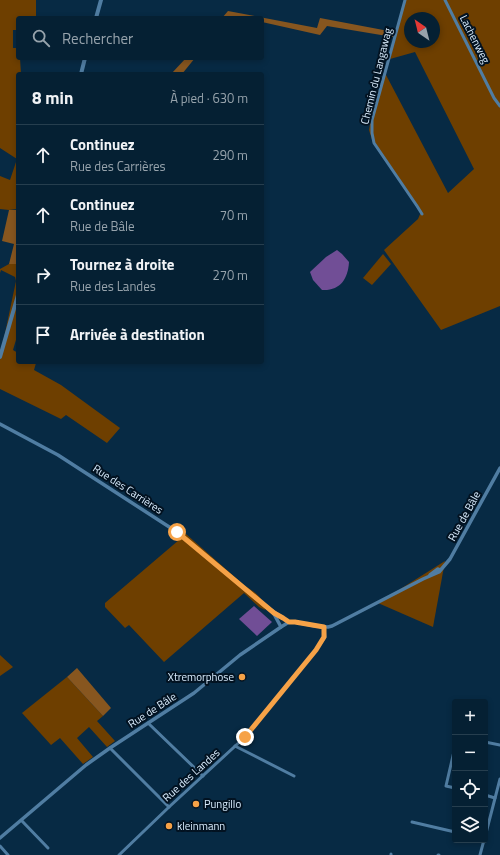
<!DOCTYPE html>
<html lang="fr">
<head>
<meta charset="utf-8">
<style>
	:root { --surface:#052033; --page:#132d3f; --text:#f1f3f6; --muted:#97a3ac; --line:#263e4e }
	body { margin:0; font-family:"Titillium Web",sans-serif; background:var(--page); color:var(--text) }
	.controls { position:absolute; right:12px; bottom:12px; display:grid; overflow:hidden; border-radius:4px; box-shadow:0 2px 6px #0003 }
	.controls button { width:36px; height:36px; display:grid; place-items:center; padding:0; border:0; border-bottom:1px solid var(--line); background:var(--surface); color:var(--text); font:20px sans-serif }
	.compass { position:absolute; left:404px; top:12px; width:36px; height:36px; border-radius:50%; background:var(--surface); box-shadow:0 2px 6px #0003; rotate:325deg }
	.stop { position:absolute; width:12px; height:12px; margin:-9px; border:3px solid #f6a247; border-radius:50%; background:#fff }
	.stop.end { background:#f6a247; border-color:#fff; box-shadow:0 1px 4px #0008 }
	.list { margin:0; padding:0; list-style:none }
	h2 { display:flex; justify-content:space-between; align-items:center; height:52px; margin:0; padding:0 16px; font-size:17px }
	h2 small { font-size:13px; font-weight:400; color:var(--muted) }
	.list li { display:grid; grid-template-columns:26px 1fr auto; gap:12px; align-items:center; box-sizing:border-box; height:60px; padding:0 16px; border-top:1px solid var(--line) }
	.list b { display:block; font-size:15px; white-space:nowrap }
	.list p { margin:0; font-size:13px; white-space:nowrap; color:var(--muted) }
	.list em { font-size:13px; font-style:normal; color:var(--muted) }
	.icon { flex:none; width:22px; height:22px; fill:none; stroke:currentColor; stroke-width:2; stroke-linecap:round; stroke-linejoin:round }
	.map { position:relative; flex:none; width:500px; height:855px; overflow:hidden }
	.search { position:absolute; background:var(--surface); box-shadow:0 2px 6px #0003; left:16px; top:16px; width:248px; height:44px; display:flex; align-items:center; gap:10px; box-sizing:border-box; padding:0 14px; border-radius:4px; color:var(--muted); font-size:15px }
	.panel { position:absolute; background:var(--surface); box-shadow:0 2px 6px #0003; left:16px; top:72px; width:248px; height:292px; border-radius:4px }
	.map>svg:first-child { display:block }
	.green { fill:#6e3f00; fill-rule:evenodd }
	.forest { fill:#87561f }
	.water { fill:#714e96 }
	.lines { fill:none; stroke-linecap:round; stroke-linejoin:round }
	.minor { stroke:#507da2; stroke-width:3 }
	.tertiary { stroke:#507da2; stroke-width:3.5 }
	.secondary { stroke:#507da2; stroke-width:4 }
	.route { stroke:#f6a247; stroke-width:5 }
	.poi-dot { fill:#f6a247; stroke:#021221; stroke-width:1.5 }
	.labels { text-anchor:middle; stroke-width:4; stroke-linejoin:round; paint-order:stroke }
	.street-label { font-size:11px; fill:#daedfe; stroke:#021221 }
	.poi-label { font-size:11px; fill:#daedfe; stroke:#021221; text-anchor:start }
</style>
</head>
<body>
<div class="map">
<svg width="500" height="855" viewBox="0 0 500 855">
	<rect width="100%" height="100%" fill="#072a44"/>
	<g class="green">
		<path d="M0 0H36V18H18V30H13V48H18V58H20L21 74H18V207L17 209 9 210 0 209V176L10 180 17 159 0 148Z"/>
		<path d="M405 0H500V306L441 330 384 250 418 219 421 212 373 143 369 130 373 107 385 73 448 193 474 169 415 52 390 59ZM410 18H434V42H410Z"/>
		<path d="M383 254 391 264 372 285 363 278Z"/>
		<path d="M9 264H18V333L13 350 18 353V362L36 363 34 370 61 385 120 428 107 443 66 415 61 419 0 389V357L16 281 15 277 1 270 0 273V269Z"/>
		<path d="M186 534 245 586C255 592 263 597 265 610L259 607 244 593 164 662 129 625 125 628 105 607V603Z"/>
		<path d="M445 561 433 627 378 603Z"/>
		<path d="M0 655 13 667 0 676Z"/>
		<path d="M67 677 103 716 97 721 115 741 107 747 89 727 77 738 93 757 83 764 60 738 51 745 22 713Z"/>
	</g>
	<g class="forest">
		<path d="M228 11 317 28 320 18 394 32 393 37 327 26 320 35 262 22V18H241L233 16 230 18H222Z"/>
		<path d="M186 58H195L182 74H171Z"/>
		<path d="M9 210H18V264H9L14 244 2 241Z"/>
		<path d="M77 668 111 708 103 716 67 677Z"/>
	</g>
	<g class="water">
		<path d="M337 250 342 254 349 262C348 279 340 291 322 290L313 280 310 272 326 257Z"/>
		<path d="M254 606 272 622 257 636 239 619Z"/>
	</g>
	<g class="lines">
		<g class="minor">
			<path d="M405 0 372 120V133L374 143 417 206 422 214"/>
			<path d="M445 0 494 98 500 106"/>
			<path d="M148 723 203 776"/>
			<path d="M485 742 500 745"/>
			<path d="M235 746 294 776"/>
			<path d="M455 747 446 786 455 788"/>
			<path d="M110 748 169 807"/>
			<path d="M485 795 495 798"/>
			<path d="M22 821 48 848"/>
			<path d="M412 822 455 832"/>
			<path d="M485 837 500 779"/>
			<path d="M0 846 8 855"/>
			<path d="M119 855 169 807 245 737 316 650 325 637 324 627"/>
			<path d="M391 855V854"/>
			<path d="M438 855H439"/>
			<path d="M480 855 484 840"/>
		</g>
		<g class="tertiary">
			<path d="M0 424 58 455 177 532 265 606 289 622"/>
			<path d="M430 575 438 569 440 570"/>
			<path d="M274 614 281 627"/>
			<path d="M0 838 86 765 110 748 194 693 240 655 281 627 289 622H295L315 626 328 627 332 626 423 579 439 572 450 559 500 468"/>
		</g>
		<g class="secondary">
			<path d="M96 18 101 0"/>
			<path d="M81 74 85 58"/>
			<path d="M0 357 18 295"/>
		</g>
	</g>
	<g class="lines">
		<path class="route" d="M177 532 274 613 283 618 289 622H295L324 627V637L316 650 245 737"/>
	</g>
	<g class="poi-dot">
		<circle cx="242" cy="677" r="4"/>
		<circle cx="196" cy="804" r="4"/>
		<circle cx="169" cy="826" r="4"/>
	</g>
	<g class="labels">
		<g class="street-label">
			<text transform="translate(475 39) rotate(63)" y="4">Lachenweg</text>
			<text transform="translate(376 76) rotate(-76)" y="4">Chemin du Langawag</text>
			<text transform="translate(128 489) rotate(33)" y="4">Rue des Carrières</text>
			<text transform="translate(464 516) rotate(-61)" y="4">Rue de Bâle</text>
			<text transform="translate(152 710) rotate(-33)" y="4">Rue de Bâle</text>
			<text transform="translate(191 775) rotate(-42)" y="4">Rue des Landes</text>
		</g>
		<g class="poi-label">
			<text x="234" y="681" text-anchor="end">Xtremorphose</text>
			<text x="204" y="808">Pungillo</text>
			<text x="177" y="830">kleinmann</text>
		</g>
	</g>
</svg>
<div class="controls">
<button>+</button>
<button>−</button>
<button><svg class="icon" aria-label="locate" viewBox="0 0 24 24"><circle cx="12" cy="12" r="6"/><path d="M12 2v4M12 18v4M2 12h4M18 12h4"/></svg></button>
<button><svg class="icon" aria-label="layers" viewBox="0 0 24 24"><path d="M12 4l9 5-9 5-9-5zM3 14l9 5 9-5"/></svg></button>
</div>
<svg class="compass" viewBox="-18 -18 36 36"><path d="M0-13l5 13h-10z" fill="#e53935"/><path d="M0 13l5-13h-10z" fill="#97a3ac"/></svg>
<div class="stop" style="left:177px;top:532px"></div>
<div class="stop end" style="left:245px;top:737px"></div>
<div class="search"><svg class="icon" aria-label="search" viewBox="0 0 24 24"><circle cx="10" cy="10" r="6"/><path d="M15 15l6 6"/></svg>Rechercher</div>
<section class="panel">
<h2>8 min<small>À pied · 630 m</small></h2>
<ul class="list">
<li><svg class="icon" aria-label="ahead" viewBox="0 0 24 24"><path d="M12 20V5M6 11l6-6 6 6"/></svg><div><b>Continuez</b><p>Rue des Carrières</p></div><em>290 m</em></li>
<li><svg class="icon" aria-label="ahead" viewBox="0 0 24 24"><path d="M12 20V5M6 11l6-6 6 6"/></svg><div><b>Continuez</b><p>Rue de Bâle</p></div><em>70 m</em></li>
<li><svg class="icon" aria-label="right" viewBox="0 0 24 24"><path d="M7 20v-9h11M14 6l5 5-5 5"/></svg><div><b>Tournez à droite</b><p>Rue des Landes</p></div><em>270 m</em></li>
<li><svg class="icon" aria-label="arrive" viewBox="0 0 24 24"><path d="M6 21V4h12l-3 4 3 4H6"/></svg><div><b>Arrivée à destination</b></div></li>
</ul>
</section>
</div>
</body>
</html>
